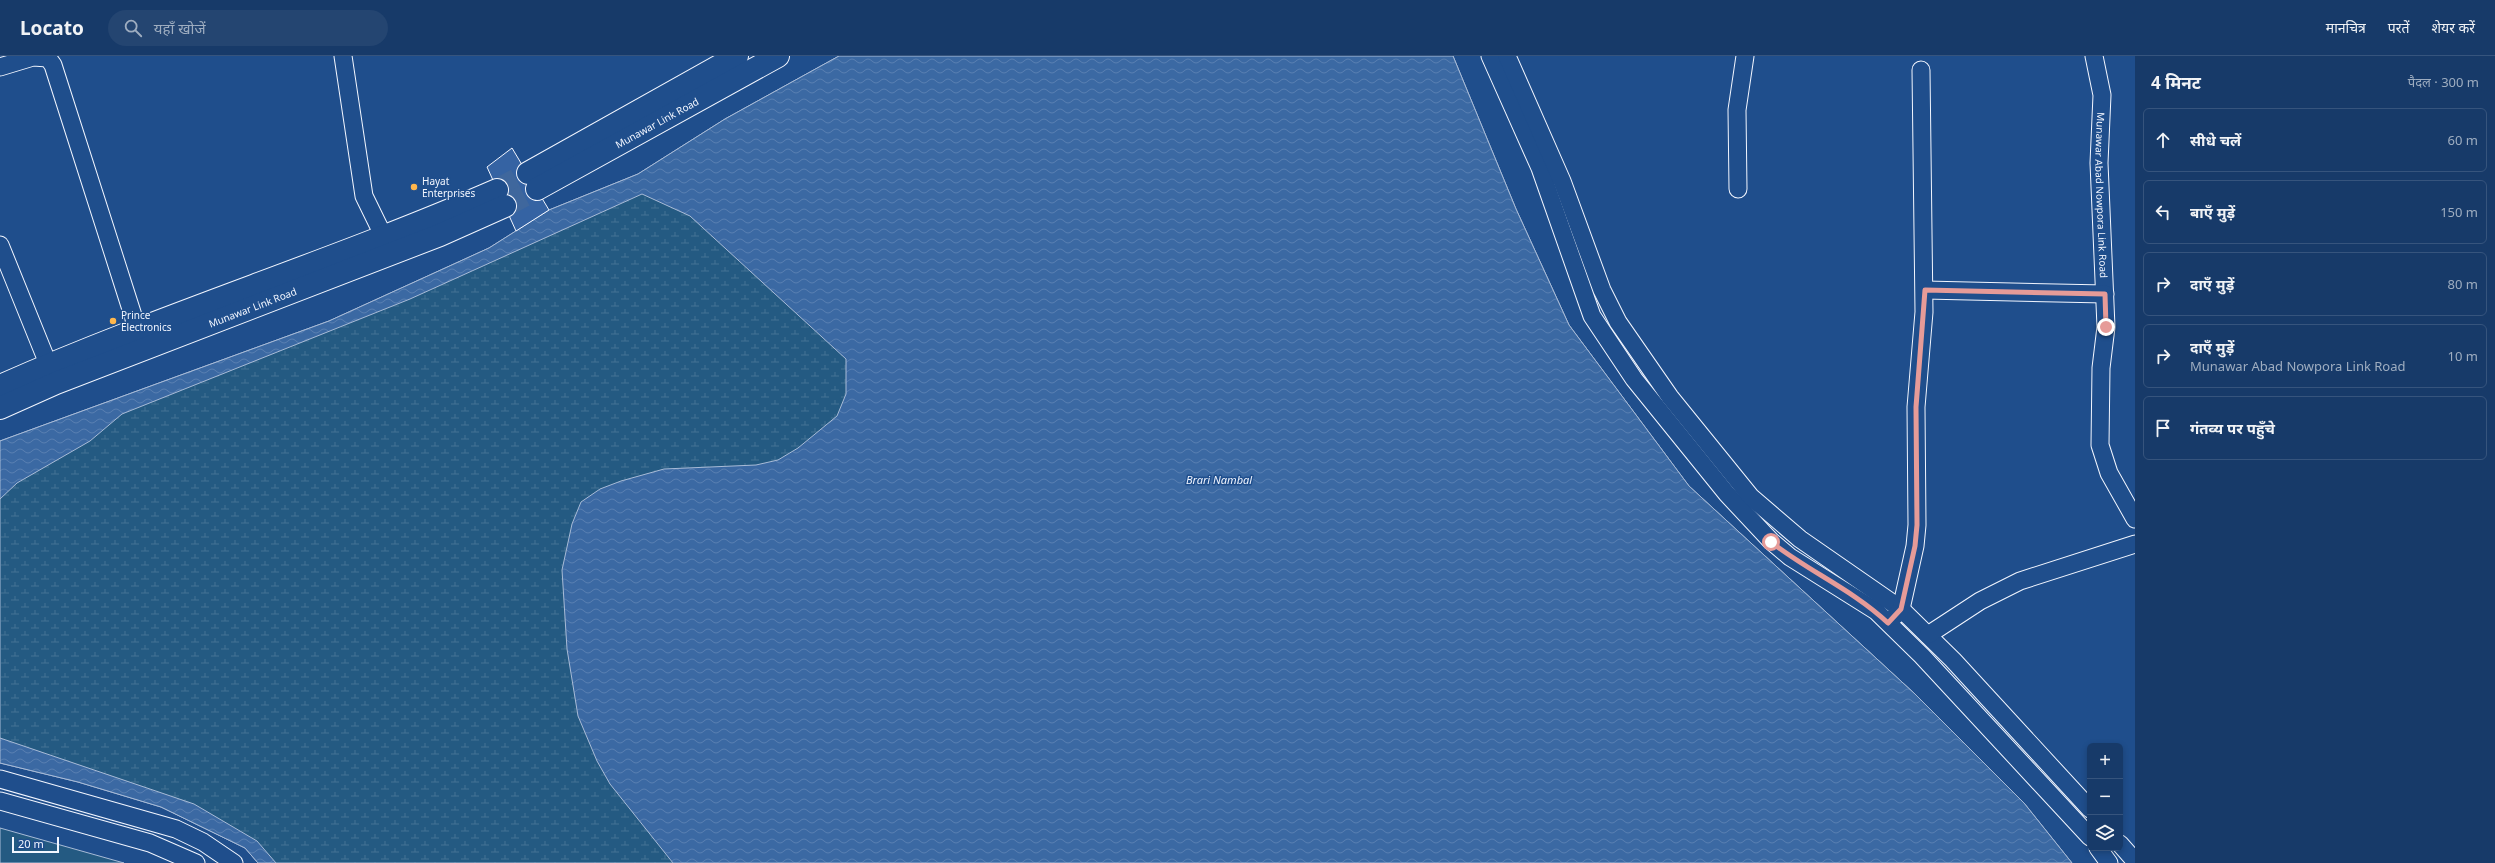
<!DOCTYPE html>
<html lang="hi">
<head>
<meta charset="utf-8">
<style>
	:root { --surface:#173a69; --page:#244571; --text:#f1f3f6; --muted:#9eadc0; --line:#36547d }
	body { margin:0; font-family:"Noto Sans","Noto Sans Devanagari",sans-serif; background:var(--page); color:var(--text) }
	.controls { position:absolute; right:12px; bottom:12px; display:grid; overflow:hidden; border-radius:6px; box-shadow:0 2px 6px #0003 }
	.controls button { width:36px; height:36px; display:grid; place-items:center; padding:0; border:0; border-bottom:1px solid var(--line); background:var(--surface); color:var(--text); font:20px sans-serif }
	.scale { position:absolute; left:12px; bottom:10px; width:47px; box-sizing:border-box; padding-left:4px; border:2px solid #f2f6ff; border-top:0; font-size:11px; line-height:14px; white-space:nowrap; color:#f2f6ff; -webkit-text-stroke:3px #1f4e8c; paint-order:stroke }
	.stop { position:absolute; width:12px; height:12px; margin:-9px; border:3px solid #e69b98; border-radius:50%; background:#fff }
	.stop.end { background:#e69b98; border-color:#fff; box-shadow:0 1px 4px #0008 }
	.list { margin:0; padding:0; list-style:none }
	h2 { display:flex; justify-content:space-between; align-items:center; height:52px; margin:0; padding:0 16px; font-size:17px }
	h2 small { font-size:13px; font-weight:400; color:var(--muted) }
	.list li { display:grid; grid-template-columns:26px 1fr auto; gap:12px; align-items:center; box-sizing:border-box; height:64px; margin:0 8px 8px; padding:0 8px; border:1px solid var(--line); border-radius:6px }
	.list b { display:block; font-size:15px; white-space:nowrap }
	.list p { margin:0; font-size:13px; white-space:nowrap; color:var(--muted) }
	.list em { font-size:13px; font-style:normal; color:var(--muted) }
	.icon { flex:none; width:22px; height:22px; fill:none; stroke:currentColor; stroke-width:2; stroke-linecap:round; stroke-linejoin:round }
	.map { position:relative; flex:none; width:2135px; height:807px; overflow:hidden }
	header { display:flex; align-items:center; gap:24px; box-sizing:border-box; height:56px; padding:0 20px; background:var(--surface); border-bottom:1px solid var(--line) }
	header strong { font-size:19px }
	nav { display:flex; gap:22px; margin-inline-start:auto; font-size:14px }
	.search { width:280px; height:36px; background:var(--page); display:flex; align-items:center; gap:10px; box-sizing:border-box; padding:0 14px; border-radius:22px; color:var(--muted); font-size:15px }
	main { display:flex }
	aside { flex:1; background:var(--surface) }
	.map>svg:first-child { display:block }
	.green { fill:#245a82; stroke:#a8bbd7 }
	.wetland { fill:url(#wetland-marsh); stroke:#a8bbd7 }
	.water { fill:url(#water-waves); stroke:#a8bbd7 }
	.building { fill:#3563a3; stroke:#f2f6ff }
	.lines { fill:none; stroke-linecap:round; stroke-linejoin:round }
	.major-tunnel { stroke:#3f679d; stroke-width:22; stroke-dasharray:22 11; stroke-linecap:butt }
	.minor-casing { stroke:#f2f6ff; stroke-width:19 }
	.major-casing { stroke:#f2f6ff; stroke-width:24 }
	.minor { stroke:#1f4e8c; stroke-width:17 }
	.major { stroke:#1f4e8c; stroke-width:22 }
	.route { stroke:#e69b98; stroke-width:5 }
	.poi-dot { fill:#ffb74d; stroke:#1f4e8c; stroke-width:1.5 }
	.labels { text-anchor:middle; stroke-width:3; stroke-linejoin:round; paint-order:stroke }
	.street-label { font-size:10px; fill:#f2f6ff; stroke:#1f4e8c }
	.poi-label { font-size:10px; fill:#f2f6ff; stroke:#1f4e8c; text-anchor:start }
	.water-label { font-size:11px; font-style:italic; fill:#f2f6ff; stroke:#1f4e8c }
</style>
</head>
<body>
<header>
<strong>Locato</strong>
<div class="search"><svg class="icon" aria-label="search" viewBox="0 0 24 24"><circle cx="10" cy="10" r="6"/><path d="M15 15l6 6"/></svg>यहाँ खोजें</div>
<nav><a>मानचित्र</a><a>परतें</a><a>शेयर करें</a></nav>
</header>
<main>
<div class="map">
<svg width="2135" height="807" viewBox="0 0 2135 807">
	<defs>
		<pattern id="wetland-marsh" width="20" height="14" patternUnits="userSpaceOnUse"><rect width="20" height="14" fill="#245a82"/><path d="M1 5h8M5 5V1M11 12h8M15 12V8" fill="none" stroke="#447295"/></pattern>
		<pattern id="water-waves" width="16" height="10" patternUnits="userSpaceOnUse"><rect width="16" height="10" fill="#3b69a3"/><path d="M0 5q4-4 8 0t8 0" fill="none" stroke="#587fb1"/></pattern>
	</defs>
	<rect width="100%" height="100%" fill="#1f4e8c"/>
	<path class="green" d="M0 772 124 807H0Z"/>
	<path class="wetland" d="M839 0H1453L1516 153 1569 269 1689 430 1915 638 2024 747 2072 807H258L245 792 161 751 78 726 0 707V385L329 265 489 192 549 154 638 118 725 63Z"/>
	<g class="water">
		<path d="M839 0H1453L1516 153 1569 269 1689 430 1915 638 2024 747 2072 807H673L610 728 597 705 578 660 567 593 562 514 572 468 581 446 600 433 621 425 664 413 756 409 778 404 798 392 837 360 846 338V303L690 160 642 138 410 243 122 358 90 385 17 427 0 443V385L329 265 489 192 549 154 638 118 725 63Z"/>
		<path d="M0 682 194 748 257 785 276 807H258L245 792 161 751 78 726 0 707Z"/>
	</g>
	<path class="building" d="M512 92 549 154 516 175 487 111Z"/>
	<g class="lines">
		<g class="major-tunnel">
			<path d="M497 134 528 117"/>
			<path d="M505 150 537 133"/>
		</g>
		<g class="minor-casing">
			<g id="minor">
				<path d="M343 0 364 140 384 181"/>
				<path d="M1490 0 1540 112 1592 260 1634 323 1727 438 1771 485 1790 501 1876 555 1922 600 2090 781"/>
				<path d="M1507 0 1562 125 1602 234 1618 266 1670 341 1751 441 1800 483 1901 553 1953 604 2090 753"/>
				<path id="s1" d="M2094 0 2102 39 2099 107 2106 271 2101 312 2100 389 2109 417 2135 463"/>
				<path d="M0 11 33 1 48 2 53 9 137 272"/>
				<path d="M1738 133 1737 54 1745 0"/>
				<path d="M0 189 53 320"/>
				<path d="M1925 234 2105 238"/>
				<path d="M1895 560 1901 553 1915 490 1917 469 1916 351 1924 256 1921 14"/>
				<path d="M1928 579 1980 545 2020 525 2135 488"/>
				<path d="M0 723 176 773 203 786 234 807"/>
				<path d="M0 745 150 787 196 807"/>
				<path d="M2120 788 2135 805"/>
				<path d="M2098 792 2109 807"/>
			</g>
		</g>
		<g class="major-casing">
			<g id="major">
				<path d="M528 117 737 0"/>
				<path id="s2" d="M537 133 778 0"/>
				<path d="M0 330C163 258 334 205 497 134"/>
				<path id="s3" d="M0 352 56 327 440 179 505 150"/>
			</g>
		</g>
		<use href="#minor" class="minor"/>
		<use href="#major" class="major"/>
	</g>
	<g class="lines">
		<path class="route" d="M1771 486C1808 515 1853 534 1888 567L1901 553 1915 490 1917 469 1916 351 1925 234 2105 238 2106 271"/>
	</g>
	<g class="poi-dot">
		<circle cx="414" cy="131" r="4"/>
		<circle cx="113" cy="265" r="4"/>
	</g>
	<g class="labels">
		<g class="street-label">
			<text dy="4" stroke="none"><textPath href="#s2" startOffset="137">Munawar Link Road</textPath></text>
			<text dy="4" stroke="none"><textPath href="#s1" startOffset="140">Munawar Abad Nowpora Link Road</textPath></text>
			<text dy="4" stroke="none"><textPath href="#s3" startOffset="272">Munawar Link Road</textPath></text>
		</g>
		<g class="poi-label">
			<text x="422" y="129">Hayat<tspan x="422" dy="12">Enterprises</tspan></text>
			<text x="121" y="263">Prince<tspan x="121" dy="12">Electronics</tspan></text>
		</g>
		<g class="water-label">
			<text x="1219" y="428">Brari Nambal</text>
		</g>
	</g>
</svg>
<div class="controls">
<button>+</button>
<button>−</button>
<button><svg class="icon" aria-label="layers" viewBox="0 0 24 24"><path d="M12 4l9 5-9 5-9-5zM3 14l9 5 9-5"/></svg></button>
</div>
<div class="scale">20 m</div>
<div class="stop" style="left:1771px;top:486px"></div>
<div class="stop end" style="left:2106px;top:271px"></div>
</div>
<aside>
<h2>4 मिनट<small>पैदल · 300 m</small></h2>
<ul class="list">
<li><svg class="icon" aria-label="ahead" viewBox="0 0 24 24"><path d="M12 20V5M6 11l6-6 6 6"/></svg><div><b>सीधे चलें</b></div><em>60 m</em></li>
<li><svg class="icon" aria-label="left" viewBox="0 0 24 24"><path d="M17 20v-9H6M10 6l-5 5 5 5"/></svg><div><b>बाएँ मुड़ें</b></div><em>150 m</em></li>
<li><svg class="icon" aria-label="right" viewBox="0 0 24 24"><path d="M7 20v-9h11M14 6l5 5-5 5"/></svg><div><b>दाएँ मुड़ें</b></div><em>80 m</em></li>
<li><svg class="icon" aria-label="right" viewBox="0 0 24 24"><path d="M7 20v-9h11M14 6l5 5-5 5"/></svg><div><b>दाएँ मुड़ें</b><p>Munawar Abad Nowpora Link Road</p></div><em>10 m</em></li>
<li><svg class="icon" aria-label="arrive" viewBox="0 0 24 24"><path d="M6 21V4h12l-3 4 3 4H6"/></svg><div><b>गंतव्य पर पहुँचे</b></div></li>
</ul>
</aside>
</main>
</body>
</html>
